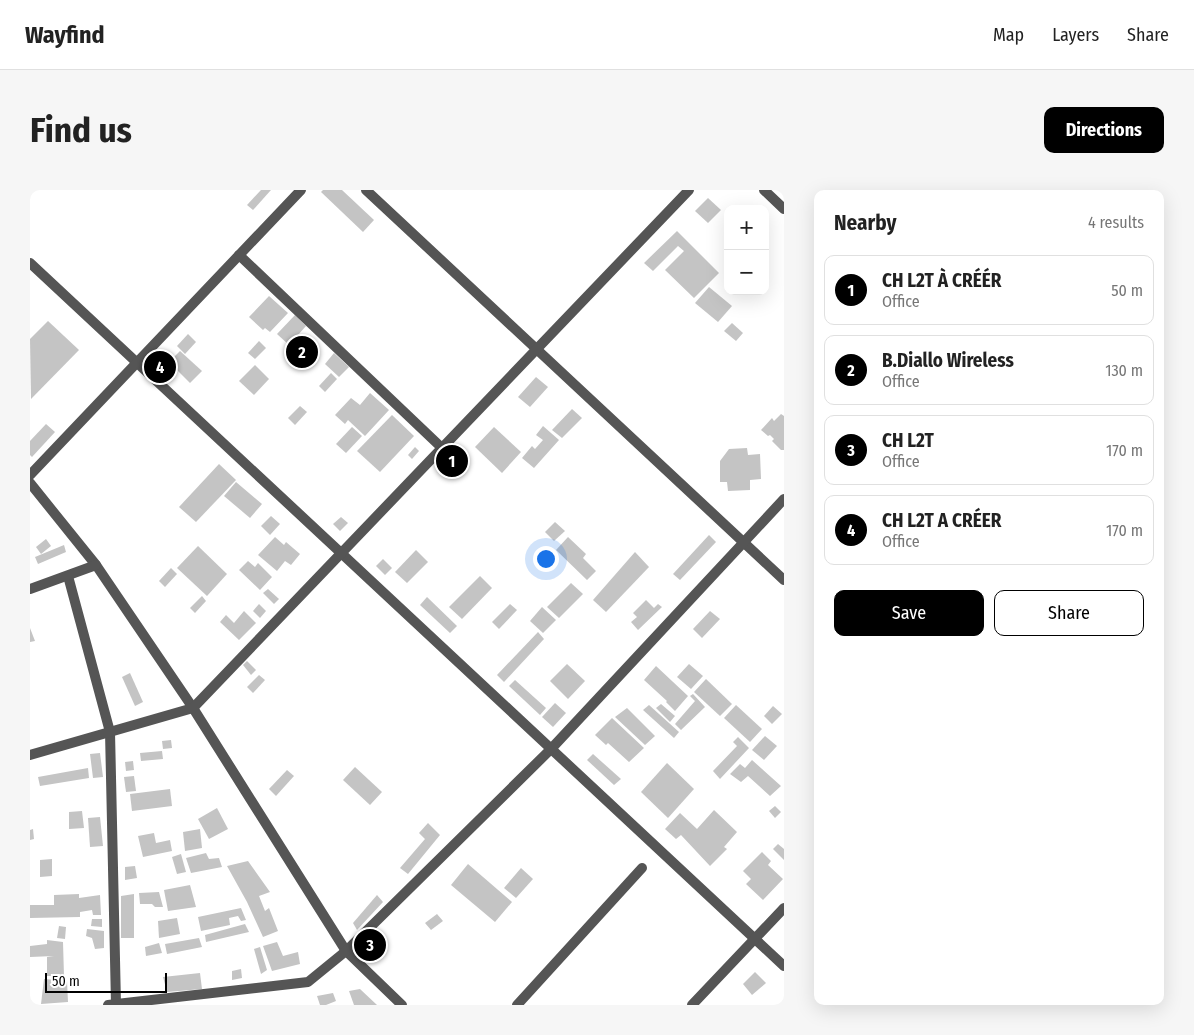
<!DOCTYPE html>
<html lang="en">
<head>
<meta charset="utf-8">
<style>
	:root { --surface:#fff; --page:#f6f6f6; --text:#222; --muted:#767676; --line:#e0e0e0; --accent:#000 }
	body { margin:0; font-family:"Fira Sans Condensed",sans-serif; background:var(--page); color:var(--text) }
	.controls { position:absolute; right:15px; top:15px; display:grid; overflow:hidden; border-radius:10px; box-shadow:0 5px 20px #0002 }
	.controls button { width:45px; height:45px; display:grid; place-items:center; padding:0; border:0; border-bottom:1px solid var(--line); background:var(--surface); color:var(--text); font:25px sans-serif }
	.scale { position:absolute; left:15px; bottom:12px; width:122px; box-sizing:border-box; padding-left:5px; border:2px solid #000; border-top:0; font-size:14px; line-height:18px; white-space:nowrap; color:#000; -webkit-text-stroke:4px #fff; paint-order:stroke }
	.you { position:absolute; left:515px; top:368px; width:18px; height:18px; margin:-12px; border:4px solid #fff; border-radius:50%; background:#1a73e8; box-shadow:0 0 0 8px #1a73e833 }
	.badge { display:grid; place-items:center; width:32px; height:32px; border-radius:50%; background:var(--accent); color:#fff; font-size:16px; font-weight:700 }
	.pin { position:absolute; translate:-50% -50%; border:2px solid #fff; box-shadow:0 1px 5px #0006 }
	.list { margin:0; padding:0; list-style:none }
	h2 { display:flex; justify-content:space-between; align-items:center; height:65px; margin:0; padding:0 20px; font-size:21px }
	h2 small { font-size:16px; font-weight:400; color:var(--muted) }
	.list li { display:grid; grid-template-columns:32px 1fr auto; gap:15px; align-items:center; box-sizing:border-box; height:70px; margin:0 10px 10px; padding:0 10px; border:1px solid var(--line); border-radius:10px }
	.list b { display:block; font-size:19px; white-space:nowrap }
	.list p { margin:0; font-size:16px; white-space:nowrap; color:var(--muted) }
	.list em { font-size:16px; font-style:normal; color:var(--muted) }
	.actions { display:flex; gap:10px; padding:15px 20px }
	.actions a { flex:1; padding:11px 0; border:1px solid var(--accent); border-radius:10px; text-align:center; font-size:18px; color:var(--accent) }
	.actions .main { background:var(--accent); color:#fff }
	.map { position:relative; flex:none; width:754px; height:815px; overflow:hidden; border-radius:10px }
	header { display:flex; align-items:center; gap:30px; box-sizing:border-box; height:70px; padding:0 25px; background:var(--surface); border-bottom:1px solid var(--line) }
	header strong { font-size:24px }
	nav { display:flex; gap:28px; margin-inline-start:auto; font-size:18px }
	.intro { display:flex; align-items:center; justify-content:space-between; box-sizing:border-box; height:120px; padding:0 30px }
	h1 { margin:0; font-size:35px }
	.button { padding:12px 22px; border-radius:10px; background:var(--accent); color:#fff; font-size:18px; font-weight:700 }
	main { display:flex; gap:30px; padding:0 30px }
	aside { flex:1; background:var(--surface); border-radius:10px; box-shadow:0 5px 20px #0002 }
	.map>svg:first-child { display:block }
	.building { fill:#c4c4c4 }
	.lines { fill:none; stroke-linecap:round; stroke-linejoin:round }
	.minor { stroke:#555; stroke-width:10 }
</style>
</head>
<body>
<header>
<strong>Wayfind</strong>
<nav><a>Map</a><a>Layers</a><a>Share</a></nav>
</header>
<div class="intro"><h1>Find us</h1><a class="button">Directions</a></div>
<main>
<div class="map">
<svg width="754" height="815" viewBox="0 0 754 815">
	<rect width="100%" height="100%" fill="#fff"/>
	<g class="building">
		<path d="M231 0H241L223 20 217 15Z"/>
		<path d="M293 0H312L344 30 333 42 291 2Z"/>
		<path d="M678 8 691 20 678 33 665 21Z"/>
		<path d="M647 41 689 83 664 108 635 80 654 61 648 56 623 81 614 73Z"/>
		<path d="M679 97 702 116 688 132 665 113Z"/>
		<path d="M239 106 258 123 240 142 235 138 233 140 219 127Z"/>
		<path d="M265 125 276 136 259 155 247 144Z"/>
		<path d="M18 131 49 160 1 209 0 149Z"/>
		<path d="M702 133 713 143 706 151 694 141Z"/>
		<path d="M158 144 166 152 155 164 147 156Z"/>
		<path d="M229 151 236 158 225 169 218 163Z"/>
		<path d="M150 161 172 181 160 193 139 172Z"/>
		<path d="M304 163 319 177 309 187 295 174Z"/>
		<path d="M225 175 239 189 224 205 209 191Z"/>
		<path d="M301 183 307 189 295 202 289 196Z"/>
		<path d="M506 187 518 197 500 217 488 207Z"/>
		<path d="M340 203 359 220 335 246 318 230 315 234 305 225 321 208 330 215Z"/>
		<path d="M270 216 277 222 265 235 258 228Z"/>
		<path d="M542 219 552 228 532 248 522 240Z"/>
		<path d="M751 224 754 226V260H751L742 251 744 249 740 245 738 246 731 240 742 228 744 231Z"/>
		<path d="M362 225 384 246 350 282 327 261Z"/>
		<path d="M16 234 25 242 2 267 0 265V251Z"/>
		<path d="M513 236 529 250 504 278 492 268 502 256 505 259 513 250 506 245Z"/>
		<path d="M322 237 332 246 316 263 306 254Z"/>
		<path d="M464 237 491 262 472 283 445 257Z"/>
		<path d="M385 257 389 261 382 269 378 265Z"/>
		<path d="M717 258 718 265 730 264 731 289 720 290V300L698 301 697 292H690V271L699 259Z"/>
		<path d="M189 274 206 290 166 332 149 317Z"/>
		<path d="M206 292 232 314 220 328 194 306Z"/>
		<path d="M241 326 250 334 240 345 231 336Z"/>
		<path d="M311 327 318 333 310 341 303 334Z"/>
		<path d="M525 332 535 341 524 351 515 342Z"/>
		<path d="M679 345 686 352 650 390 643 384Z"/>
		<path d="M245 347 254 355 256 352 270 364 261 375 255 371 247 381 228 365Z"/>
		<path d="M538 347 556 364 553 368 566 381 557 390 526 360Z"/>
		<path d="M16 349 21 356 11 364 6 357Z"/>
		<path d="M34 355 36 362 8 374 5 367Z"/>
		<path d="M168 356 197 384 177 406 147 378Z"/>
		<path d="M386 360 398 372 377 393 365 382Z"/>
		<path d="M605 362 619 377 576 422 563 410Z"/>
		<path d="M353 369 362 378 355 385 346 376Z"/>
		<path d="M218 371 225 377 228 373 242 387 230 400 209 380Z"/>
		<path d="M141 378 147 384 135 397 129 391Z"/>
		<path d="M450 386 462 398 432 429 419 417Z"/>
		<path d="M541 393 553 404 529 428 517 417Z"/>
		<path d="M238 399 249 409 244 414 233 403Z"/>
		<path d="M172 406 176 411 165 423 160 418Z"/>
		<path d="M397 407 427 436 420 443 390 415Z"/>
		<path d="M616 410 624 418 628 414 632 417 608 440 601 432 607 427 603 423Z"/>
		<path d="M229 414 236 421 230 428 223 421Z"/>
		<path d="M480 414 487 420 469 439 462 432Z"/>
		<path d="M512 417 526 430 513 443 500 431Z"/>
		<path d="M214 421 226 433 209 450 190 432 196 425 204 433Z"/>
		<path d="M680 421 690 429 672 448 663 439Z"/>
		<path d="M0 438 5 451 0 452Z"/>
		<path d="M508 442 514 449 474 492 467 485Z"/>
		<path d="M217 471 226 480 221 485 213 475Z"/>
		<path d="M537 474 555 491 538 509 520 491Z"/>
		<path d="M659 474 673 486 661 499 647 487Z"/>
		<path d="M626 476 658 506 645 521 636 512 637 511 614 490Z"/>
		<path d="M100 483 113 512 105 516 92 487Z"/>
		<path d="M229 485 235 490 223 503 217 497Z"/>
		<path d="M676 489 702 514 690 526 664 502Z"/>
		<path d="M485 490 516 518 510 525 479 496Z"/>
		<path d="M663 504 675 517 651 540 645 534 665 511 660 506Z"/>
		<path d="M525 513 536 523 523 537 512 527Z"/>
		<path d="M631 514 645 526 640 532 626 518Z"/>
		<path d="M619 515 649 542 644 548 613 520Z"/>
		<path d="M706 515 732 539 720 552 694 528Z"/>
		<path d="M743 516 752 524 742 534 734 526Z"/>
		<path d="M597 518 625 546 615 555 585 527Z"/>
		<path d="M582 528 614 558 599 572 578 553 576 555 565 545Z"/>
		<path d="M735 546 747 556 734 570 722 560Z"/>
		<path d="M708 547 719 558 690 589 683 581 707 556 703 552Z"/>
		<path d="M141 550 142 558 133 559 132 551Z"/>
		<path d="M132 561 133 569 111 571 110 563Z"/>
		<path d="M70 563 73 587 63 588 60 564Z"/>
		<path d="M563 564 591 589 584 595 557 570Z"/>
		<path d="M722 570 751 596 740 606 718 586 711 592 700 584 710 574 715 578Z"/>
		<path d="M103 571 104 580 96 581 95 572Z"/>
		<path d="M637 573 664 599 638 628 611 602Z"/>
		<path d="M325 577 352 602 340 615 313 590Z"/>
		<path d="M58 578 59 588 10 596 8 587Z"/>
		<path d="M257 580 264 586 246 606 239 599Z"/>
		<path d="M104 586 106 601 96 602 94 587Z"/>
		<path d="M140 599 142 616 102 621 100 604Z"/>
		<path d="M745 616 751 622 745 628 739 621Z"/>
		<path d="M187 618 198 639 179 649 168 629Z"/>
		<path d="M684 620 707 642 694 657 697 659 680 676 651 645 646 649 635 639 650 623 667 639Z"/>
		<path d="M52 621 54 638 39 639V630H48H39V622Z"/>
		<path d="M70 627 73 656 60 657 58 628Z"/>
		<path d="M398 633 410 645 378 684 370 678 395 649 389 643Z"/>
		<path d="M3 639 4 649 0 650V640Z"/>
		<path d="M170 639 172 658 155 661 153 642Z"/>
		<path d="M124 643 126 653 140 650 142 661 113 667 108 646Z"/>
		<path d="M748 654 754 659V670L743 659Z"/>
		<path d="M732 662 741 671 738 675 753 689 733 710 716 694 721 689 713 681Z"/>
		<path d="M176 663 179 669 189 668 192 677 161 683 156 668Z"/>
		<path d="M151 664 156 682 147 684 142 667Z"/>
		<path d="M22 669V686L10 687V670Z"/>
		<path d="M218 671 240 702 229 706 235 721 239 718 248 741 233 747 217 712 197 676Z"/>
		<path d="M438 674 482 712 465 732 421 695Z"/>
		<path d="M105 676 107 688 95 690V677Z"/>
		<path d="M491 678 503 689 486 708 474 698Z"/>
		<path d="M160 695 166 717 138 721 134 700Z"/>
		<path d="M129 702 133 717H125L122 714H110L109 703Z"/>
		<path d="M49 704V708L70 705 71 725H63L62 720 50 722V727L0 728V715H24V705Z"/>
		<path d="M104 704V748H91V706Z"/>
		<path d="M347 705 353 712 327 740 323 733Z"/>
		<path d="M211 718 216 730 211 731 208 726 199 728 200 735 171 741 168 727Z"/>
		<path d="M407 724 413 731 401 740 395 733Z"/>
		<path d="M147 728 150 744 129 748 128 731Z"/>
		<path d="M62 729H72V737L61 736Z"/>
		<path d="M215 734 219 742 176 752 175 745Z"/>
		<path d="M29 736 36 737 35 749 27 748Z"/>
		<path d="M57 739 74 741V758L65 759 62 748 56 746Z"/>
		<path d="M169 748 172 757 137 764 135 754Z"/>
		<path d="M17 750 33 752 34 786H17V767L24 766 0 767V756L17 754Z"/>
		<path d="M247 752 253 766 268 762 270 774 242 781 233 756Z"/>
		<path d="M129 753 132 763 116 766 115 757Z"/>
		<path d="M230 757 237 780 231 784 224 759Z"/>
		<path d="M211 779 212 788 202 790V781Z"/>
		<path d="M725 782 736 793 722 805 713 794Z"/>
		<path d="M170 783 172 799 137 802 133 787Z"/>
		<path d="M14 789 37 791 38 812 11 814Z"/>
		<path d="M330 799 347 815H324L319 801Z"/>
		<path d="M303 803 306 811 296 815H290L287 806Z"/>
	</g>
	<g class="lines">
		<g class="minor">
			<path d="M336 0 754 390"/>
			<path d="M734 0 754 19"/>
			<path d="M209 65 412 258"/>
			<path d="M0 73 754 776"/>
			<path d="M0 285 271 0"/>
			<path d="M0 293 66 375 163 518 316 761 372 815"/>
			<path d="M38 386 80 542 86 814"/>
			<path d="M0 399 66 375"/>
			<path d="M0 565 163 518 659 0"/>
			<path d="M78 815 278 792 316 761 521 559 754 309"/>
			<path d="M487 815 612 678"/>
			<path d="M662 815 754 718"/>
		</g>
	</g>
</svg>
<div class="controls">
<button>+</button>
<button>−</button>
</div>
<div class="scale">50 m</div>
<div class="you"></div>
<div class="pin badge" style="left:422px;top:271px">1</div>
<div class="pin badge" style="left:272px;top:162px">2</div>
<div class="pin badge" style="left:340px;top:755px">3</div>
<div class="pin badge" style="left:130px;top:177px">4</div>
</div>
<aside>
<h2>Nearby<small>4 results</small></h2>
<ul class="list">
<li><span class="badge">1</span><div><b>CH L2T À CRÉÉR</b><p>Office</p></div><em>50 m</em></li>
<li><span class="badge">2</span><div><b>B.Diallo Wireless</b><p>Office</p></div><em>130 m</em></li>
<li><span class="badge">3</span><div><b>CH L2T</b><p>Office</p></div><em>170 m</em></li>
<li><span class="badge">4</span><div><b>CH L2T A CRÉER</b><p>Office</p></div><em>170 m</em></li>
</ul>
<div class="actions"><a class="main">Save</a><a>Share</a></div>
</aside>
</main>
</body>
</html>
